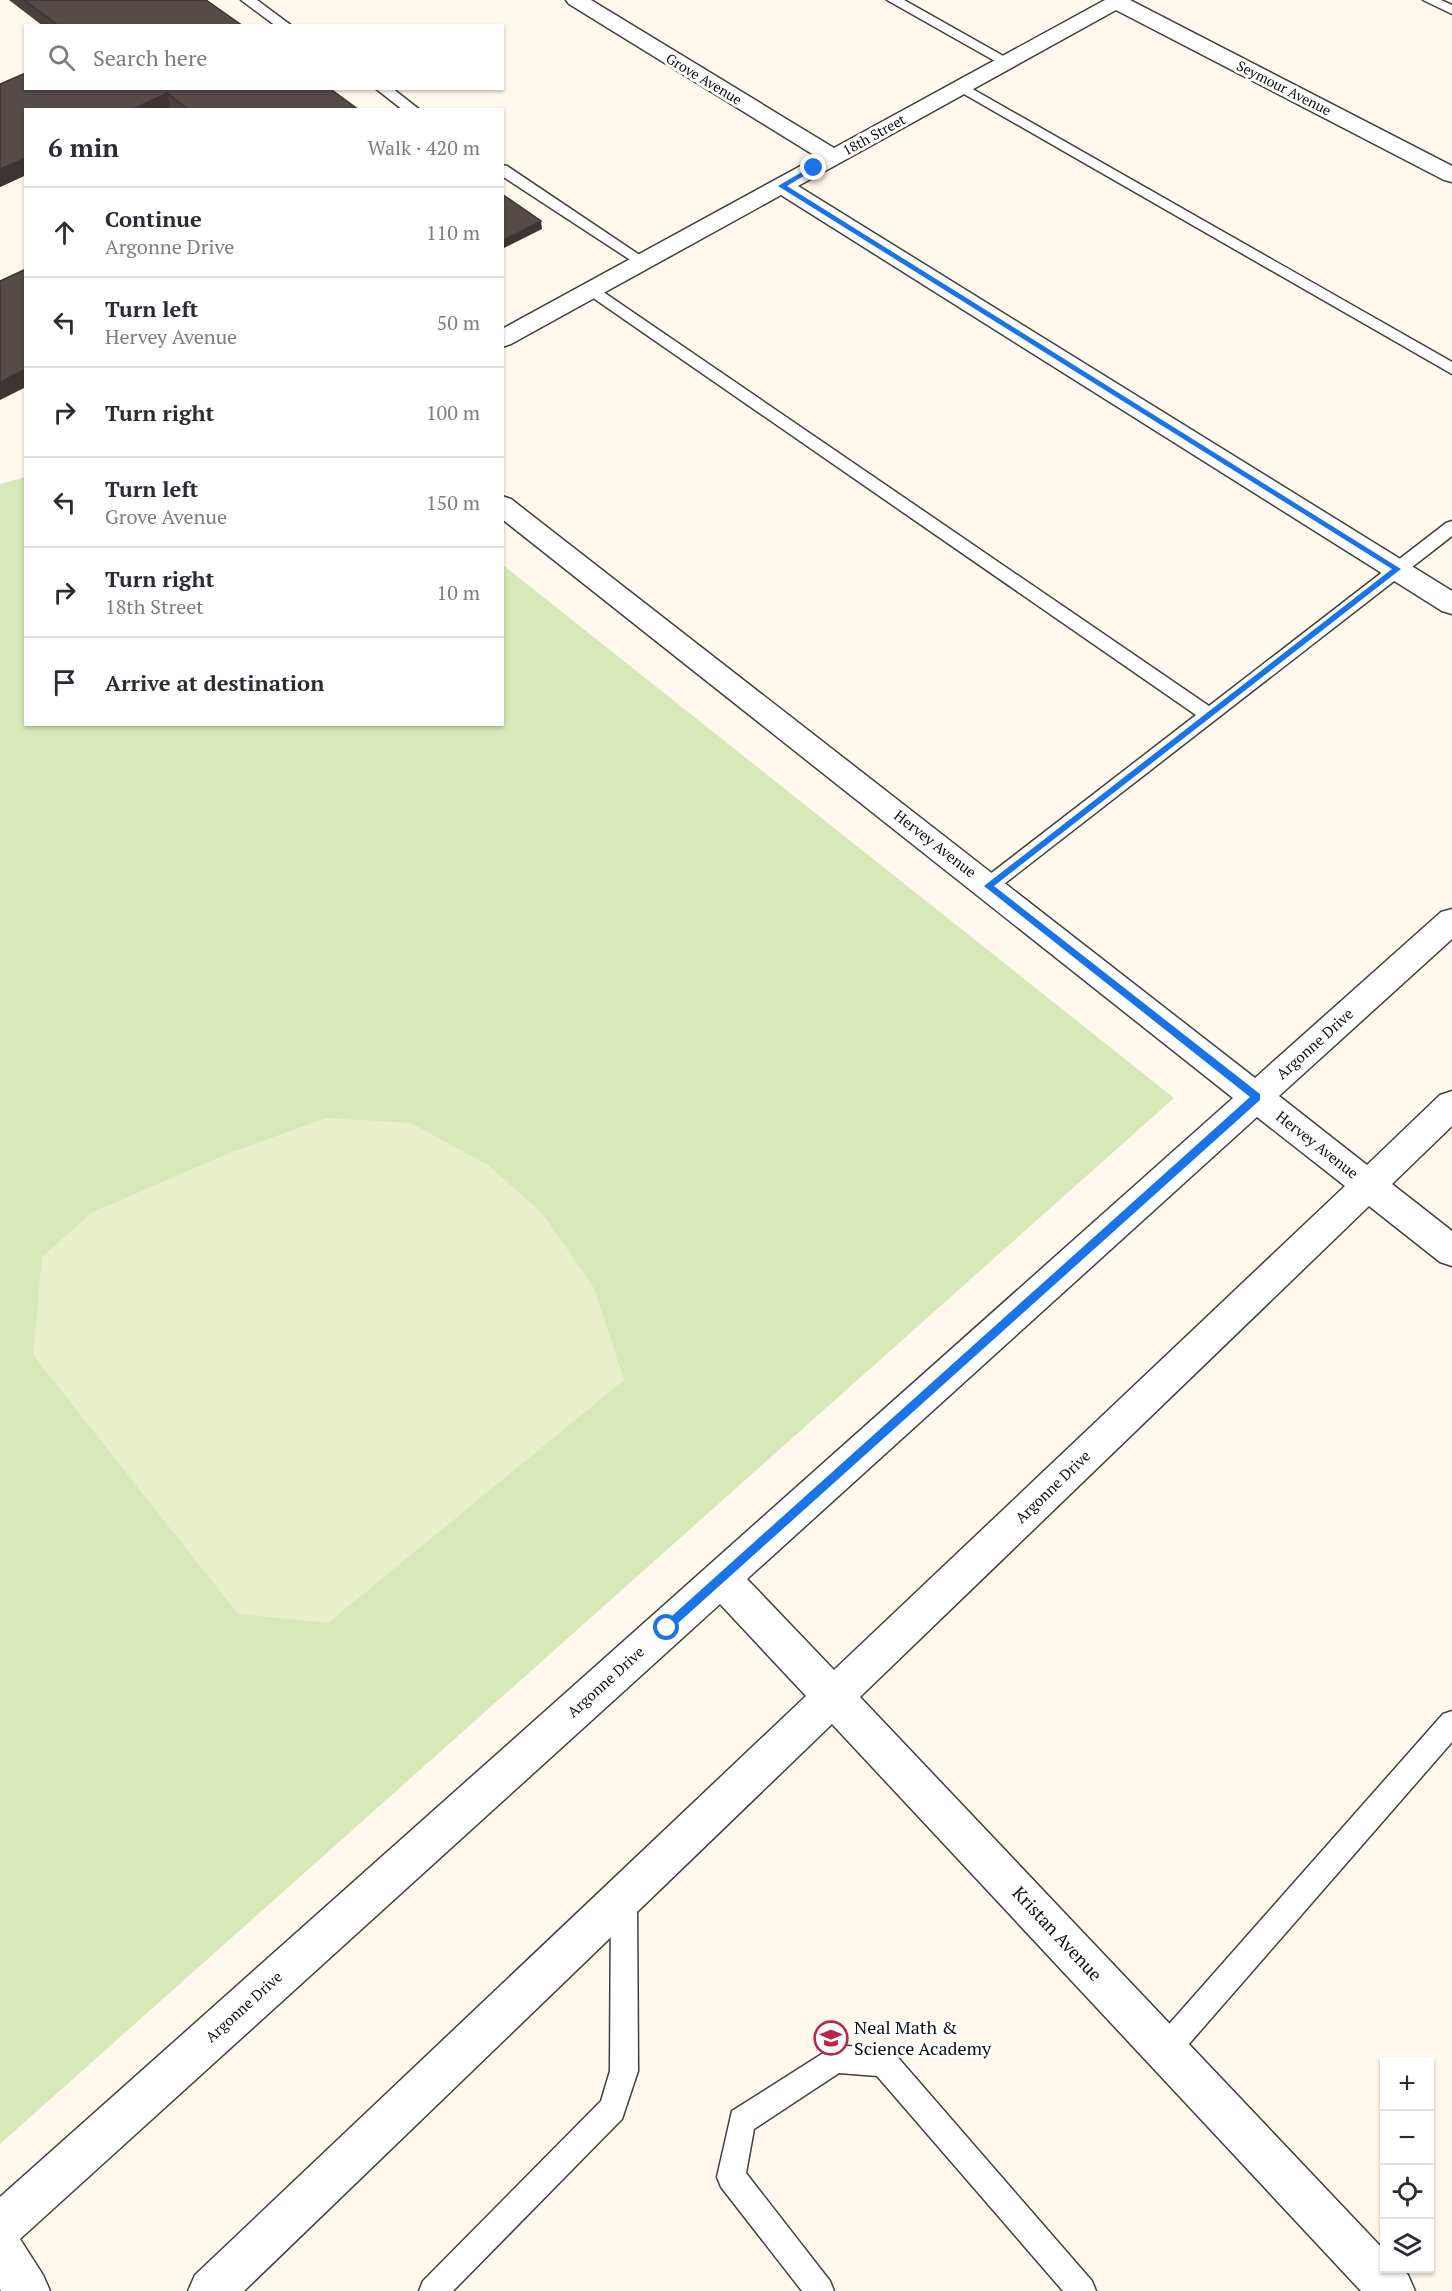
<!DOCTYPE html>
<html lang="en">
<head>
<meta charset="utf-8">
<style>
	:root { --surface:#fff; --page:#f2f2f3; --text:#2b2b33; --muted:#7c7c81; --line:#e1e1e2 }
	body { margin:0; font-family:"PT Serif",serif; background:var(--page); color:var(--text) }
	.controls { position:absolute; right:18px; bottom:18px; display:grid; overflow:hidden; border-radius:0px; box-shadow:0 2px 4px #0004 }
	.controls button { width:54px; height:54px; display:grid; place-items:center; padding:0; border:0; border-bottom:2px solid var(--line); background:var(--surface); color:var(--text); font:30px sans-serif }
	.stop { position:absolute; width:18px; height:18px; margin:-14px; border:4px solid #1a73e8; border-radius:50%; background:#fff }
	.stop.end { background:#1a73e8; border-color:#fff; box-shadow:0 2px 6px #0008 }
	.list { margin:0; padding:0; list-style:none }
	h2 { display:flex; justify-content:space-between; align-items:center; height:78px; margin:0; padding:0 24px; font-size:26px }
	h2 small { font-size:20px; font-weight:400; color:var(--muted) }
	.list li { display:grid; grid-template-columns:39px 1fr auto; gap:18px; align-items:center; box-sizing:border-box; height:90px; padding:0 24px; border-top:2px solid var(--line) }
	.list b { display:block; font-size:22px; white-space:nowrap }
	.list p { margin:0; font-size:20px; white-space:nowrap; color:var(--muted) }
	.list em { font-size:20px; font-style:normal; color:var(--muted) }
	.icon { flex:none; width:33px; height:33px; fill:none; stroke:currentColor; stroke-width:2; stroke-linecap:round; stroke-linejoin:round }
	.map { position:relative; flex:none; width:1452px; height:2291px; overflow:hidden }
	.search { position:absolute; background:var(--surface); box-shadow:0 2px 4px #0004; left:24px; top:24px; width:480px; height:66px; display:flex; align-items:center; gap:15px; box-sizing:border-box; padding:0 21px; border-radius:0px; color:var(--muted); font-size:22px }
	.panel { position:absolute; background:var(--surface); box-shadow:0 2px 4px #0004; left:24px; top:108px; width:480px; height:618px; border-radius:0px }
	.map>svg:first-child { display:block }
	.green { fill:#d8e8b8 }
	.pitch { fill:#e8efca }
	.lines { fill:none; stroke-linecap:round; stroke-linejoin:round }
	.lane-casing { stroke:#404040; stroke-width:3 }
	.street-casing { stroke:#404040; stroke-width:3 }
	.lane { fill:#fff; fill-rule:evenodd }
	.street { fill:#fff; fill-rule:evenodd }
	.wall { fill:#494140 }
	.shaded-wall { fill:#3c3534 }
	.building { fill:#554c4a; stroke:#3c3534; stroke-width:1.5 }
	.route { fill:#1a73e8 }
	.labels { text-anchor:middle; stroke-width:6; stroke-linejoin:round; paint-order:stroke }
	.far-street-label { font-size:14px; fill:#0d0d0d; stroke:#fff }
	.street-label { font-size:15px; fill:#0d0d0d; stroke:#fff }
	.near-street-label { font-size:18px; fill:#0d0d0d; stroke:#fff }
	.near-poi-label { font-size:18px; fill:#0d0d0d; stroke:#fff; text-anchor:start }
</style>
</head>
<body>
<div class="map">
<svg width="1452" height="2291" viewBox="0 0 1452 2291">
	<rect width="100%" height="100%" fill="#fef8ed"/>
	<path class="green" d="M25 477 26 724H502L503 565 1174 1098 0 2144V484Z"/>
	<path class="pitch" d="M326 1118 411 1123 488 1165 542 1213 594 1288 624 1380 328 1623 238 1614 33 1355 42 1257 91 1213 229 1153Z"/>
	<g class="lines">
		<g class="lane-casing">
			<g id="lane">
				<path d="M241 0H257L292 26H276Z"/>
				<path d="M887 0H904L1014 62 1007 66 1002 65Z"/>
				<path d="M1423 0H1441L1452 5V14Z"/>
				<path d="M962 83 1452 362V374L957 90 955 87 957 84Z"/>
				<path d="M375 88H392L420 110H403Z"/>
				<path d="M502 165 507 166 650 262 643 267 638 265 502 176Z"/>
				<path d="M591 285 596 287 1209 706 1446 523 1452 521V536L995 891 988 894 981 891 978 886 981 881 1196 715 586 293 583 290Z"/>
				<path d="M1452 1711V1742L1175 2060 1165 2064 1155 2060 1151 2050 1155 2040 1443 1714Z"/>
				<path d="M624 1884 633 1888 637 1897 638 2071 622 2119 453 2291H419L423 2281 601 2101 610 2071 611 1897 615 1888Z"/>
				<path d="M836 2045 884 2049 894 2053 1092 2281 1096 2291H1063L877 2076 839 2073 754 2129 746 2173 830 2281 834 2291H802L721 2187 717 2177 732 2111Z"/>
			</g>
		</g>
		<g class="street-casing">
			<g id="street">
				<path d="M566 0H591L834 148 1105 0H1130L1452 166V182L1444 180 1116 10 798 186 1452 591V614L1442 611 781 195 511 344 502 347V329L817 157 569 4Z"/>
				<path d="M502 496 511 499 1255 1078 1441 912 1452 909V939L1279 1096 1367 1165 1440 1095 1452 1091V1126L1392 1184 1452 1231V1266L1440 1262 1369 1206 860 1697 1384 2250V2268H1402L1408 2275 1415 2291H1361L832 1724 244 2291H188L195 2275 806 1696 720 1604 20 2239 43 2275 50 2291H1L0 2289V2197L1233 1098 502 519ZM1257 1117 1345 1186 834 1670 747 1579Z"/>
			</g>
		</g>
		<use href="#lane" class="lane"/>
		<use href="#street" class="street"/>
	</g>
	<g class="wall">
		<path d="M9 0H206L243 26H43Z"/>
		<path d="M0 84 329 88 359 110H172L171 109 26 110V175L0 187Z"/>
	</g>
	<g class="shaded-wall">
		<path d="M167 93 171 109 169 110H131Z"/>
		<path d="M26 158V175L0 187V169Z"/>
		<path d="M541 221 542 229 502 249V241Z"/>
		<path d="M26 369V387L0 400V382Z"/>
	</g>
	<g class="building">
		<path d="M24 0H206L243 26H59Z"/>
		<path d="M26 73V88H329L359 110H189L167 93 131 110H26V158L0 169V84Z"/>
		<path d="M502 194 541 221 502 241Z"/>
		<path d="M26 269V369L0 382V281Z"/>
	</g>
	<path class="route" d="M812 166 817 168 787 186 1401 569 994 886 1260 1094V1100L667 1633 661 1628 663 1624 1250 1097 984 886 1392 569 778 186Z"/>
	<defs>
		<g id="school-ring" transform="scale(1.725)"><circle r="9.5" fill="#fff" stroke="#b92947" stroke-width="1.5"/><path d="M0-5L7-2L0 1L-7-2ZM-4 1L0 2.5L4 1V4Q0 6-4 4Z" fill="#b92947"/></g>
	</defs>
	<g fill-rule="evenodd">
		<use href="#school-ring" x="831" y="2038"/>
	</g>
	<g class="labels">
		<g class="far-street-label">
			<text transform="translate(704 79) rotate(31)" y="5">Grove Avenue</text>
			<text transform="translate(1284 88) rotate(27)" y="5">Seymour Avenue</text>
			<text transform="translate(874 135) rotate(-29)" y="5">18th Street</text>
		</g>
		<g class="street-label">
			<text transform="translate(935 844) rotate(38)" y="5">Hervey Avenue</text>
			<text transform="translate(1315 1044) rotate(-42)" y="5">Argonne Drive</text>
			<text transform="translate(1317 1145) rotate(38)" y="5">Hervey Avenue</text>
			<text transform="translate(1053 1487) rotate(-44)" y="5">Argonne Drive</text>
			<text transform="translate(606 1682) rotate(-42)" y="5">Argonne Drive</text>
			<text transform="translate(244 2007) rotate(-42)" y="5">Argonne Drive</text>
		</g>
		<g class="near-street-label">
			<text transform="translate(1057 1934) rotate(47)" y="6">Kristan Avenue</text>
		</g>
		<g class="near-poi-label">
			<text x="854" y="2034">Neal Math &amp;<tspan x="854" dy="21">Science Academy</tspan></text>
		</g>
	</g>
</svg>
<div class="controls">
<button>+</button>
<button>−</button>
<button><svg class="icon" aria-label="locate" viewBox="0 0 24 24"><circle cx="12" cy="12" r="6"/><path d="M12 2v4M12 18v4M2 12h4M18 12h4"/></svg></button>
<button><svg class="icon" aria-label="layers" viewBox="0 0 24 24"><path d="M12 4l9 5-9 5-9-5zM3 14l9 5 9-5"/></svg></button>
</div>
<div class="stop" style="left:667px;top:1628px"></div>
<div class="stop end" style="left:814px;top:168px"></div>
<div class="search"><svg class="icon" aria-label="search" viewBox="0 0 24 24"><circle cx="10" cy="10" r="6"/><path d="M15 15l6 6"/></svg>Search here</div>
<section class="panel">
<h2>6 min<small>Walk · 420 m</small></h2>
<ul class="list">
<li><svg class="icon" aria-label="ahead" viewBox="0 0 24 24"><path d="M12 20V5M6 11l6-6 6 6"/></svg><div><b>Continue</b><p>Argonne Drive</p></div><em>110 m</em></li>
<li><svg class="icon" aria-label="left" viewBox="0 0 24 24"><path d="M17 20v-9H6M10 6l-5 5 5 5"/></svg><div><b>Turn left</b><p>Hervey Avenue</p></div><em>50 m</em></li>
<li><svg class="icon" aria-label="right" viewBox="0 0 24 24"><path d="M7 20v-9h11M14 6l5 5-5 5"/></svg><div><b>Turn right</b></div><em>100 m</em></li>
<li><svg class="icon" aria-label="left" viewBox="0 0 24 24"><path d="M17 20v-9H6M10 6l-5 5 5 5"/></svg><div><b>Turn left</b><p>Grove Avenue</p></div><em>150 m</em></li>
<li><svg class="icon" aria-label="right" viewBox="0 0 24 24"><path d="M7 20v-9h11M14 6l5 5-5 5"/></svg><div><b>Turn right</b><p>18th Street</p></div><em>10 m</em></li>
<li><svg class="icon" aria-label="arrive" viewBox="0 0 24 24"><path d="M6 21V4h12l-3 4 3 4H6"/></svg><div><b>Arrive at destination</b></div></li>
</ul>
</section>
</div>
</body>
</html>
